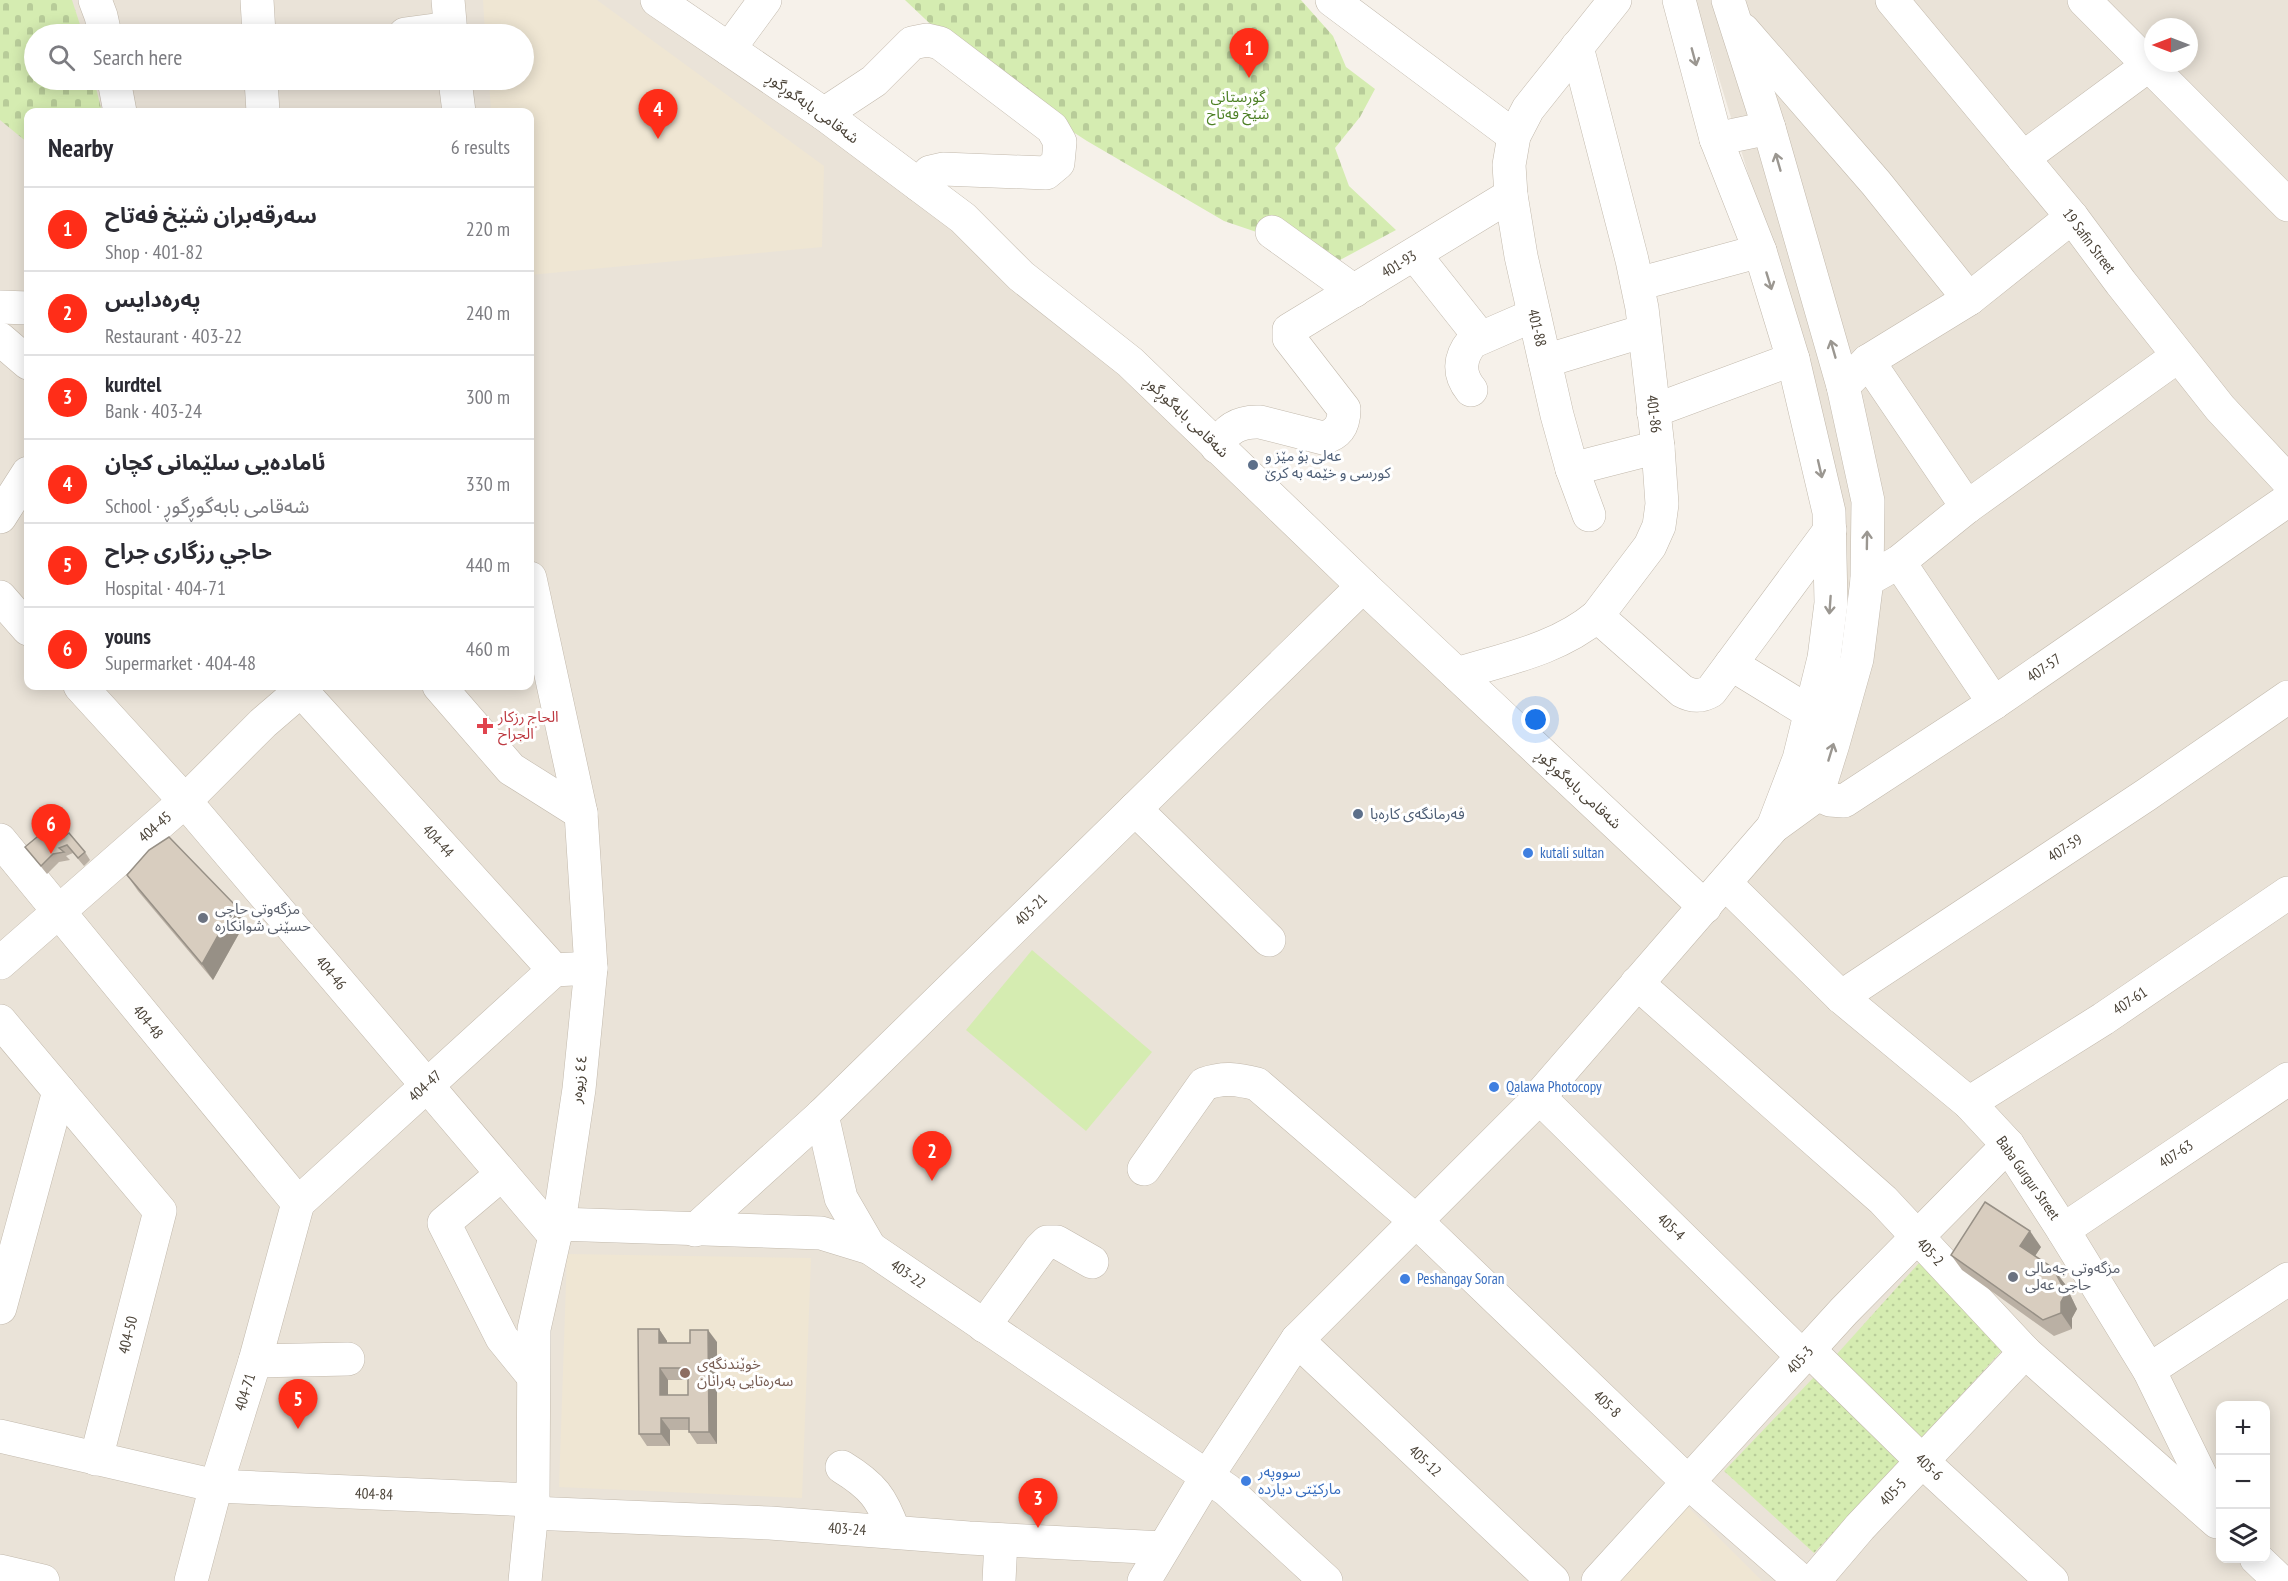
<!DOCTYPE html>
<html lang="en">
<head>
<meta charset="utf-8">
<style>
	:root { --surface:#fff; --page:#f2f2f3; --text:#2b2b33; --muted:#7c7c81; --line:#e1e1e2; --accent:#ff2d18 }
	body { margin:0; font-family:"PT Sans Narrow","Noto Sans Arabic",sans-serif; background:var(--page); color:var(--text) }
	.controls { position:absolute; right:18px; bottom:18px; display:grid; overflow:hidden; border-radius:12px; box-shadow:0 3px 15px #0003 }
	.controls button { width:54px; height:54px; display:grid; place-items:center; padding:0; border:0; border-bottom:2px solid var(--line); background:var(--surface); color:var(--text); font:30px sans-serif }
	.compass { position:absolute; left:2144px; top:18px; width:54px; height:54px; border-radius:50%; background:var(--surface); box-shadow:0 3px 15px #0003; rotate:270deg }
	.you { position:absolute; left:1536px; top:720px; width:21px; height:21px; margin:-15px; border:4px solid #fff; border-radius:50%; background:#1a73e8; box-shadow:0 0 0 9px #1a73e833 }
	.badge { display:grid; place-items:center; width:39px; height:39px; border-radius:50%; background:var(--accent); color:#fff; font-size:20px; font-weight:700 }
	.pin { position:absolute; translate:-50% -50px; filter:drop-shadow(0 2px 3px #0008) }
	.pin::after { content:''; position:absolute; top:32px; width:21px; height:18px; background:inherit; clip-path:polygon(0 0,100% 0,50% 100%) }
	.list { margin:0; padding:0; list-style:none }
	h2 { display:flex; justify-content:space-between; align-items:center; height:78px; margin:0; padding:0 24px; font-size:26px }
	h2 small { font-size:20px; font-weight:400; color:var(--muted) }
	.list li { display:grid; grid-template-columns:39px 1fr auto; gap:18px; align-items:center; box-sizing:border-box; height:84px; padding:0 24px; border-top:2px solid var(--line) }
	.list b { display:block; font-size:22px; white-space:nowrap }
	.list p { margin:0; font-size:20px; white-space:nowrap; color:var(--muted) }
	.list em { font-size:20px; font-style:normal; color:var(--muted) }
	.icon { flex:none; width:33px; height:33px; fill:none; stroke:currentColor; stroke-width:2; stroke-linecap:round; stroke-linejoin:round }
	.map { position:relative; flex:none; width:2288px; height:1581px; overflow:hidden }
	.search { position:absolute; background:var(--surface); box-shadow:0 3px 15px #0003; left:24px; top:24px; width:510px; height:66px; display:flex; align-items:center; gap:15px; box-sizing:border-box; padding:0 21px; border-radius:33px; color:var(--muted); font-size:22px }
	.panel { position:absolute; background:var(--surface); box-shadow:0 3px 15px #0003; left:24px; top:108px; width:510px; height:582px; border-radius:12px }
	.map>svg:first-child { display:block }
	.residential { fill:#eae3d8; fill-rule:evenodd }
	.education { fill:#efe6d3 }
	.grass { fill:#d5ecb1 }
	.cemetery { fill:url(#cemetery-stones) }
	.park { fill:url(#park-dots) }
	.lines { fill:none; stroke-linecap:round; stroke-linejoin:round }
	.minor-casing { stroke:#c2b9ac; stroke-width:34 }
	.minor { stroke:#fff; stroke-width:33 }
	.wall { fill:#bab0a4; fill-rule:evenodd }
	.shaded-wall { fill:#979086 }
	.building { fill:#d8cdbf; stroke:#979086; stroke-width:1.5; fill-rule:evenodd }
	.oneway { stroke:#9b9791 }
	.service-dot { fill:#5c6f8a; stroke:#fff; stroke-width:2 }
	.health-dot { fill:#e0444e; stroke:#fff; stroke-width:2 }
	.shop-dot { fill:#3f7fe0; stroke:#fff; stroke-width:2 }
	.worship-dot { fill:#6b7280; stroke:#fff; stroke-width:2 }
	.education-dot { fill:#8d6e63; stroke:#fff; stroke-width:2 }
	.labels { text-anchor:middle; stroke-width:6; stroke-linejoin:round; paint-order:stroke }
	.park-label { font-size:15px; fill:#4e8126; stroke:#fff }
	.street-label { font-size:15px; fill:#4a4237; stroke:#fff }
	.service-label { font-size:15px; fill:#4e5e75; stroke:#fff; text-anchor:start }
	.health-label { font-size:15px; fill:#be3a42; stroke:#fff; text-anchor:start }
	.shop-label { font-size:15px; fill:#366cbe; stroke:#fff; text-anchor:start }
	.worship-label { font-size:15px; fill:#5b616d; stroke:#fff; text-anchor:start }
	.education-label { font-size:15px; fill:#785e54; stroke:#fff; text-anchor:start }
</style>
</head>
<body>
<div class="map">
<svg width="2288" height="1581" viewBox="0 0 2288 1581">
	<defs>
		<pattern id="cemetery-stones" width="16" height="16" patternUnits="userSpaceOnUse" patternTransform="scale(1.5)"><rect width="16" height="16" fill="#d5ecb1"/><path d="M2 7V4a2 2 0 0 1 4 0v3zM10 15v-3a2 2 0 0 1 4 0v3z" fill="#b8cc99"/></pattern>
		<pattern id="park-dots" width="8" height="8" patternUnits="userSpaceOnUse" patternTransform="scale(1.5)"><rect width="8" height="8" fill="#d5ecb1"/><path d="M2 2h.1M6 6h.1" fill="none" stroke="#b8cc99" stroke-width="1.8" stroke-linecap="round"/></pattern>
	</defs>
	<rect width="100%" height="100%" fill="#f6f1ea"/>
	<path class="residential" d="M0 0H657L963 218 1704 906 1804 775 1841 541 1770 245 1695 0H2288V1576L2266 1554V1406H2220V1558L2256 1559 2280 1581H0ZM2153 27H2189V63H2153ZM34 34H524V80H34ZM28 112H530V686H28Z"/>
	<g class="education">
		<path d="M483 0H597L824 166 822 247 530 275V112H491L489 80H524V34H485Z"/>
		<path d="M567 1254 811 1258 802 1498 559 1487Z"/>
		<path d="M1686 1505 1762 1581H1615Z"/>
	</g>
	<path class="grass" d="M1032 950 1152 1052 1086 1131 966 1030Z"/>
	<g class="cemetery">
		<path d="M0 0H72L83 34H34V80H94L102 112H28V143L0 120Z"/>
		<path d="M905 0H1301L1333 36 1346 67 1375 89 1360 117 1335 148 1349 186 1396 230 1340 260 1224 221 1087 141 982 73Z"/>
	</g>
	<g class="park">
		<path d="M1919 1263 2007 1345 1919 1441 1837 1354Z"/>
		<path d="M1815 1376 1902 1459 1814 1553 1724 1471Z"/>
	</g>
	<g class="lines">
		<g class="minor-casing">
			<g id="minor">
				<path d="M95 0 101 16 105 34"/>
				<path d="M257 0 259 34"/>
				<path d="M448 0 451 34"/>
				<path d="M657 0 824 114 963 218 1021 276 1130 362 1363 586 1705 907"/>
				<path d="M1332 0 1514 136"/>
				<path d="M1679 0 1716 139 1760 251 1793 359 1829 512 1831 603 1824 658 1799 759 1773 827"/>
				<path d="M1892 0 2072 217 2121 283 2220 408 2288 481"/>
				<path d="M2084 0 2288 205"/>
				<path d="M1743 30 1876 183 1969 299"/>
				<path d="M405 34 450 28"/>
				<path d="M729 49 765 0"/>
				<path d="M114 80 120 112"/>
				<path d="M261 80 263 112"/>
				<path d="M455 80 459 112"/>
				<path d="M824 114 874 81 912 43 927 40 940 43 1052 128 1060 142 1058 163 1046 173 943 169 930 172 919 185"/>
				<path d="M1716 139 1769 128"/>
				<path d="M2023 158 2149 65"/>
				<path d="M1272 232 1354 291"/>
				<path d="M1415 255 1480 337"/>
				<path d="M1638 284 1760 251"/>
				<path d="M0 307 28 308"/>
				<path d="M0 339 28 363"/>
				<path d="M1545 361 1644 331"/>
				<path d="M1868 361 1967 507"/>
				<path d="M1843 386 1868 361 1969 299 2072 217"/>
				<path d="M1471 390C1458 374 1459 358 1472 342L1534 315"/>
				<path d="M1653 411 1793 359"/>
				<path d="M1217 447C1226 429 1239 421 1260 422L1323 438C1339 434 1344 424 1344 409L1289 338V330L1511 195"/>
				<path d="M1572 469 1658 447"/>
				<path d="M1589 515 1572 469 1557 415 1521 256 1511 195 1509 165 1514 136 1528 109 1615 0"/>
				<path d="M0 517 28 473"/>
				<path d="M1899 562 1994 703"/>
				<path d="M1867 580 1899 562 1967 507 2178 356"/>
				<path d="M0 597 28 629"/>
				<path d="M1597 616 1682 691C1693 697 1701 697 1711 691L1830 530"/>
				<path d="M1731 664 1811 713"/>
				<path d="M1457 674C1505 659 1558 649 1597 616L1650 546 1659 526 1662 504 1658 447 1642 308 1632 260 1577 47"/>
				<path d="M80 686 185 801 555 1236"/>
				<path d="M297 686 554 970 591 968"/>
				<path d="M439 686 511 769 581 813"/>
				<path d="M1799 786 1830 800 1844 801 1994 703 2288 500"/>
				<path d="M1135 809 1269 940"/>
				<path d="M0 840 298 1203"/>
				<path d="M1725 883 1841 997 1969 1103 2008 1145 2063 1230 2149 1370 2220 1515"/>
				<path d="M0 963 185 801 263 723 306 686"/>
				<path d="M1637 983 1883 1200 2025 1352 2217 1522"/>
				<path d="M1841 997 2146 795 2288 697"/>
				<path d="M0 1021 160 1211 96 1459"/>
				<path d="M1539 1097 1803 1357"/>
				<path d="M1969 1103 2103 1019 2288 893"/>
				<path d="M822 1115 841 1198 870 1248"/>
				<path d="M1144 1169 1204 1084C1223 1077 1237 1079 1257 1084L1417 1222 1689 1483 1801 1581"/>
				<path d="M502 1174 444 1223 502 1338 533 1376"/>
				<path d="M298 1203 554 970"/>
				<path d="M558 1224 821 1233 870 1248 1227 1490 1326 1581"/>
				<path d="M695 1230 822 1115 1363 586"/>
				<path d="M2063 1230 2288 1079"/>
				<path d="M0 1308 59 1091"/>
				<path d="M984 1326 1040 1249 1047 1242H1057L1092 1262"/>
				<path d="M1297 1340 1553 1581"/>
				<path d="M1809 1350 1922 1461 2052 1581"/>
				<path d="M255 1361 348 1359"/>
				<path d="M2149 1370 2288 1279"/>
				<path d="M0 1436 216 1486 533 1500"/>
				<path d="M842 1467C873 1486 882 1498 894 1532"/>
				<path d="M531 1513 770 1523 969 1538 1163 1548"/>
				<path d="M2256 1558 2280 1581"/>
				<path d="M0 1571 43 1581"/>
				<path d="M191 1581 216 1486 255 1361 298 1203"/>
				<path d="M525 1581 533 1500 534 1329 561 1209 579 1089 591 968 581 813 530 578"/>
				<path d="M999 1581 1001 1540"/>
				<path d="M1144 1581 1206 1478 1297 1340 1532 1105 1773 827 1817 795 1833 744 1857 659 1867 580 1868 501 1843 386 1769 128 1728 0"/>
				<path d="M1598 1581 1844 1311 2008 1145"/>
				<path d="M1814 1581 1860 1527 2025 1352"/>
			</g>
		</g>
		<use href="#minor" class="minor"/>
	</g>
	<g class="wall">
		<path d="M62 838 85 852 90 860 84 866 73 853 66 856 70 860 59 862 47 874 25 847Z"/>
		<path d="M127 875 246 921 213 980 138 891Z"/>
		<path d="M2041 1247 2035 1256 2065 1284 2077 1309 2072 1318V1329L2054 1336 1962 1270 1951 1255Z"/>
		<path d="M659 1329 667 1341V1343H690L717 1342V1444H697L689 1432V1430H670V1446H647L639 1434ZM668 1380H688V1395H668Z"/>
	</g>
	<g class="shaded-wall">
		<path d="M235 905 246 921 213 980 202 964Z"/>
		<path d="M2030 1231 2041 1247 2031 1262 2020 1246Z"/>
		<path d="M2053 1268 2065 1284 2077 1309 2072 1318V1329L2061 1313Z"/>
		<path d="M659 1329 667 1341V1355L659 1343Z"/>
		<path d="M708 1330 717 1342V1444L709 1432Z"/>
		<path d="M660 1368 668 1380V1407L660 1395Z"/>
		<path d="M661 1418 670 1430V1446L661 1434Z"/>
	</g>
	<g class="building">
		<path d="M49 827 56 829 54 833 62 838 69 833 85 852 78 858 67 845 59 848 64 852 53 854 41 866 25 847Z"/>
		<path d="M169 837 235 905 202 964 127 875 149 850Z"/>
		<path d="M1985 1202 2030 1231 2020 1246 2053 1268 2066 1293 2061 1302V1313L2043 1320 1951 1255Z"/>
		<path d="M638 1329H659V1343H690V1330H708L709 1432H689V1418H661V1434H639ZM660 1368H688V1395H660Z"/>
	</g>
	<defs><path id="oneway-shaft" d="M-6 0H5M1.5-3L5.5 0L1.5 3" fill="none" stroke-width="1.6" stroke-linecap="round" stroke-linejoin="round" transform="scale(1.5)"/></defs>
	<g class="oneway">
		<use href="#oneway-shaft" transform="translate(1694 57) rotate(75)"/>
		<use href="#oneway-shaft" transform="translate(1778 162) rotate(-106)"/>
		<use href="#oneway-shaft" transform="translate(1769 281) rotate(73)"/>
		<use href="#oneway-shaft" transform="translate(1833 349) rotate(-106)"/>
		<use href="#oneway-shaft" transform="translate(1820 469) rotate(77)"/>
		<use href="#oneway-shaft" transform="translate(1867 540) rotate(-89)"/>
		<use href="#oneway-shaft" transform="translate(1830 605) rotate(94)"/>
		<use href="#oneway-shaft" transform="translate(1831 752) rotate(-73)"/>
	</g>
	<g class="service-dot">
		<circle cx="1253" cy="465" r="6"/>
		<circle cx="1358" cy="814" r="6"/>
	</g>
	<path class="health-dot" d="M482 717h6v6h6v6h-6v6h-6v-6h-6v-6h6z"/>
	<g class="shop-dot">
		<circle cx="1528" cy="853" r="6"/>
		<circle cx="1494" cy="1087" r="6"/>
		<circle cx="1405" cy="1279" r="6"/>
		<circle cx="1246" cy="1481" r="6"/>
	</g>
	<g class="worship-dot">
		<circle cx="203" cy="918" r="6"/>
		<circle cx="2013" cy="1277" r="6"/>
	</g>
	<circle class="education-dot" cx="685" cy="1373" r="6"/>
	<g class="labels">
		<g class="park-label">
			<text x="1238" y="102">گۆڕستانی<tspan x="1238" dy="17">شێخ فەتاح</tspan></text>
		</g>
		<g class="street-label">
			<text transform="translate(813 108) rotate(36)" y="5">شەقامی بابەگوڕگوڕ</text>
			<text transform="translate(2089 241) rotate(53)" y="5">19 Safin Street</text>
			<text transform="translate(1399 264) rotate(-31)" y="5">401-93</text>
			<text transform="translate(1537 328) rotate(77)" y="5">401-88</text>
			<text transform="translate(1654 414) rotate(83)" y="5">401-86</text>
			<text transform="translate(1187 417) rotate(44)" y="5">شەقامی بابەگوڕگوڕ</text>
			<text transform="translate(2044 668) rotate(-35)" y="5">407-57</text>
			<text transform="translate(1579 789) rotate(43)" y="5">شەقامی بابەگوڕگوڕ</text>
			<text transform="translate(155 827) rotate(-41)" y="5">404-45</text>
			<text transform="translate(438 841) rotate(48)" y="5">404-44</text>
			<text transform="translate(2065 848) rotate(-33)" y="5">407-59</text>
			<text transform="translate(1031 910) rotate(-44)" y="5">403-21</text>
			<text transform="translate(331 973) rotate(50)" y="5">404-46</text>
			<text transform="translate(2130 1001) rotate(-34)" y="5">407-61</text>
			<text transform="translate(148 1022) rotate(51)" y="5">404-48</text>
			<text transform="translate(579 1079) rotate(-83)" y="5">٤٤ زیوەر</text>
			<text transform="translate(425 1086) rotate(-42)" y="5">404-47</text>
			<text transform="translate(2176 1154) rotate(-34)" y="5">407-63</text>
			<text transform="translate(2028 1178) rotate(55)" y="5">Baba Gurgur Street</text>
			<text transform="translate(1671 1227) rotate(44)" y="5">405-4</text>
			<text transform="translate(1930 1252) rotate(47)" y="5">405-2</text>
			<text transform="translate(908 1274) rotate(34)" y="5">403-22</text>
			<text transform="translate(128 1335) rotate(-76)" y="5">404-50</text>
			<text transform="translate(1800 1360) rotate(-48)" y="5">405-3</text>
			<text transform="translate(245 1392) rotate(-73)" y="5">404-71</text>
			<text transform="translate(1607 1404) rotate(44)" y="5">405-8</text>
			<text transform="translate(1425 1461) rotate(43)" y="5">405-12</text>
			<text transform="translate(1929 1467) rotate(44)" y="5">405-6</text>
			<text transform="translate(1893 1492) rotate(-47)" y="5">405-5</text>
			<text transform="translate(374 1494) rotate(2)" y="5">404-84</text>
			<text transform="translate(847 1529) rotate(4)" y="5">403-24</text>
		</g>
		<g class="service-label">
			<text x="1265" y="461">عەلی بۆ مێز و<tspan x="1265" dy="17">کورسی و خێمە بە کرێ</tspan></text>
			<text x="1370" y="819">فەرمانگەی کارەبا</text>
		</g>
		<g class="health-label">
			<text x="498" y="722">الحاج رزكار<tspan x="498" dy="17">الجراح</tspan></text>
		</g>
		<g class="shop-label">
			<text x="1540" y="858">kutali sultan</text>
			<text x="1506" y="1092">Qalawa Photocopy</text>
			<text x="1417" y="1284">Peshangay Soran</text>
			<text x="1258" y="1477">سووپەر<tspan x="1258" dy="17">مارکێتی دیاردە</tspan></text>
		</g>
		<g class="worship-label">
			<text x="215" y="914">مزگەوتی حاجی<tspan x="215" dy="17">حسێنی شوانکارە</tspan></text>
			<text x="2025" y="1273">مزگەوتی جەمالی<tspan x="2025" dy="17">حاجی عەلی</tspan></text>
		</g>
		<g class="education-label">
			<text x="697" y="1369">خوێندنگەی<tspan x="697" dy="17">سەرەتایی بەرانان</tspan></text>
		</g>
	</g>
</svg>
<div class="controls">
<button>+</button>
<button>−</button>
<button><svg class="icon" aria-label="layers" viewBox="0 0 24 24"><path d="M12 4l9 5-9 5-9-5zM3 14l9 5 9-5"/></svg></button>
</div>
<svg class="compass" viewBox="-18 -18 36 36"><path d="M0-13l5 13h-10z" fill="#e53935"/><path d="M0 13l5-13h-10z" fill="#7c7c81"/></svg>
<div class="you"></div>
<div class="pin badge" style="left:1249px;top:78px">1</div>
<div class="pin badge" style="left:932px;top:1181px">2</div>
<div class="pin badge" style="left:1038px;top:1528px">3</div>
<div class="pin badge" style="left:658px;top:139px">4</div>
<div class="pin badge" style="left:298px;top:1429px">5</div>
<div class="pin badge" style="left:51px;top:854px">6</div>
<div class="search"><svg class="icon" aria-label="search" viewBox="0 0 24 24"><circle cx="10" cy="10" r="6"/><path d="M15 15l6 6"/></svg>Search here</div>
<section class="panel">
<h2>Nearby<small>6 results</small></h2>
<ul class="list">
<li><span class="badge">1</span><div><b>سەرقەبران شێخ فەتاح</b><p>Shop · 401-82</p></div><em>220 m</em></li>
<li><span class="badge">2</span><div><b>پەرەدایس</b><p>Restaurant · 403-22</p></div><em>240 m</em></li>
<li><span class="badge">3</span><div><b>kurdtel</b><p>Bank · 403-24</p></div><em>300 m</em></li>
<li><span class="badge">4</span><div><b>ئامادەیی سلێمانی کچان</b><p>School · شەقامی بابەگوڕگوڕ</p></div><em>330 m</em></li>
<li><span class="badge">5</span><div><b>حاجي رزگارى جراح</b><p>Hospital · 404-71</p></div><em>440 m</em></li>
<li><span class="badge">6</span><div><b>youns</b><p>Supermarket · 404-48</p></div><em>460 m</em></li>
</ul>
</section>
</div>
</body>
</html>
